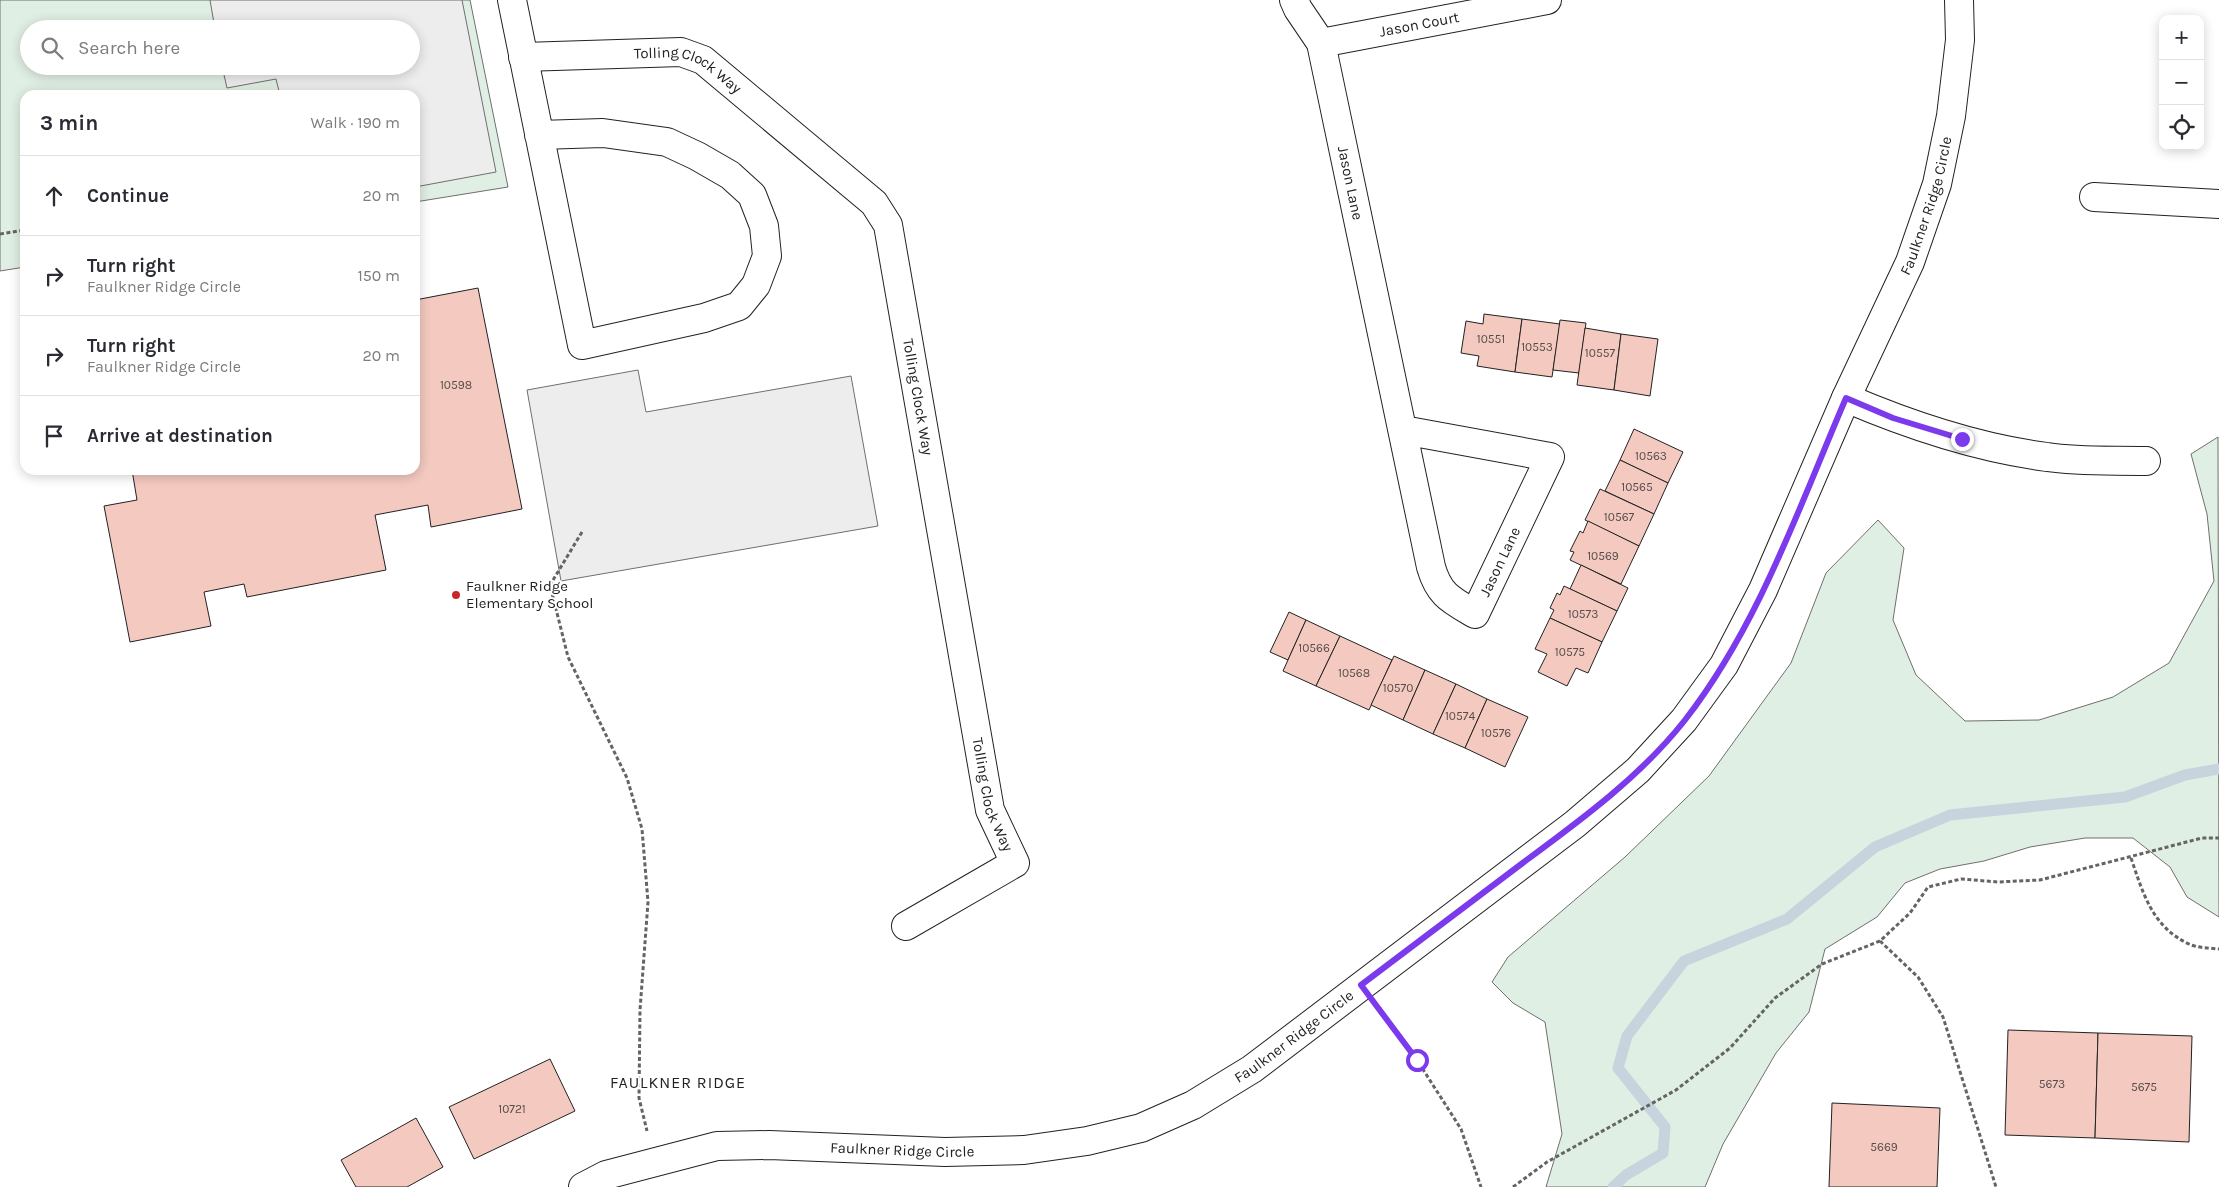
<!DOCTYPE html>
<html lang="en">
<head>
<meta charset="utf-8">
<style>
	:root { --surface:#fff; --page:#f2f2f3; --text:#2b2b33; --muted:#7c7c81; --line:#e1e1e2 }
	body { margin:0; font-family:Karla,sans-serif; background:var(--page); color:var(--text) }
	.controls { position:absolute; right:15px; top:15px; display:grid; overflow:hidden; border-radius:10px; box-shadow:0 2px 12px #0003 }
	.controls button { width:45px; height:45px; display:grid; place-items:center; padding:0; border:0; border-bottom:1px solid var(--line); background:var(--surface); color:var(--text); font:25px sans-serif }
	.stop { position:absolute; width:15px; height:15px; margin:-11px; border:4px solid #7c3aed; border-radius:50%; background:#fff }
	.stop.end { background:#7c3aed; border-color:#fff; box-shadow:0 1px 5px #0008 }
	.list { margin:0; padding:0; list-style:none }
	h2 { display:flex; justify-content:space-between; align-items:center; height:65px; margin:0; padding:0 20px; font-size:21px }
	h2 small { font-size:16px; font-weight:400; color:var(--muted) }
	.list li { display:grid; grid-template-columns:32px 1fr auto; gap:15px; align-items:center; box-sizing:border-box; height:80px; padding:0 20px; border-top:1px solid var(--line) }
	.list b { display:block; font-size:19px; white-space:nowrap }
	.list p { margin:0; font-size:16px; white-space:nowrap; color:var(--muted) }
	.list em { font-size:16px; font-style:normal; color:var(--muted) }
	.icon { flex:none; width:28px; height:28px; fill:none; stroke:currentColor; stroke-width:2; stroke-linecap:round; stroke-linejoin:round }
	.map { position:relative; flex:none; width:2219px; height:1187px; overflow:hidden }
	.search { position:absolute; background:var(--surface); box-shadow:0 2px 12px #0003; left:20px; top:20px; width:400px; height:55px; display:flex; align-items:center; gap:12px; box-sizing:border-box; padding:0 18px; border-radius:28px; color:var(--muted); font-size:19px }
	.panel { position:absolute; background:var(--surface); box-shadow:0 2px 12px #0003; left:20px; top:90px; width:400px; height:385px; border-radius:15px }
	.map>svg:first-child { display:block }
	.green { fill:#e0efe3; stroke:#6f6f6f; fill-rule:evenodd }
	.parking { fill:#ededed; stroke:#6f6f6f }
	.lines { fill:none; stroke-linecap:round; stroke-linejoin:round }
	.stream { stroke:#c7d3dd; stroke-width:11 }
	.building { fill:#f3c9c0; stroke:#222 }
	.minor-casing { stroke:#222; stroke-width:30 }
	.path { stroke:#646464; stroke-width:3; stroke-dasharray:4 2.5; stroke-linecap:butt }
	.minor { stroke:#fff; stroke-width:28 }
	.route { stroke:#7c3aed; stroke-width:6 }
	.poi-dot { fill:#c62828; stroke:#fff; stroke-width:2 }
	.labels { text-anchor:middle; stroke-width:4; stroke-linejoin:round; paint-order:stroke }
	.number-label { font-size:12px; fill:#564c4a }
	.street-label { font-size:15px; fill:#222; stroke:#fff }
	.poi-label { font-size:15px; fill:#222; stroke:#fff; text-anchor:start }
	.neighbourhood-label { font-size:16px; letter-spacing:1px; fill:#222; stroke:#fff }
</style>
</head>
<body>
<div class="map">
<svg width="2219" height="1187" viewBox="0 0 2219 1187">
	<rect width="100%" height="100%" fill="#fff"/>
	<g class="green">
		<path d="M0 0H470L508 187 415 202V95H25V267L0 271ZM29 29H411V66H29Z"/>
		<path d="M2218 437 2219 917 2187 897 2170 867 2133 838H2085L2030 847 1984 861 1940 869 1905 883 1877 917 1825 949 1809 1012 1776 1053 1723 1144 1705 1187H1546L1562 1134 1545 1022 1513 1003 1492 982 1508 957 1625 857 1709 776 1791 663 1826 573 1878 520 1904 548 1893 620 1916 675 1965 721 2039 720 2113 697 2169 663 2214 581 2207 514 2191 454Z"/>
	</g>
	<g class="parking">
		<path d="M210 0H462L496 172 415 187V95H280L276 79 227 88 222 66H411V29H215Z"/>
		<path d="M638 370 646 412 851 376 878 526 561 581 527 390Z"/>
	</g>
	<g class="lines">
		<path class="stream" d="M1613 1187 1626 1175 1663 1153 1665 1127 1618 1068 1627 1036 1684 961 1787 919 1875 847 1950 815 2125 797 2185 775 2219 769"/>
	</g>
	<g class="building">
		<path d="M478 288 522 509 431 527 428 505 375 515 386 570 247 597 244 584 204 592 211 626 130 642 104 506 137 500 132 470H415V300Z"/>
		<path d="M1484 314 1522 319 1515 372 1477 366 1479 356 1461 353 1466 321 1483 324Z"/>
		<path d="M1522 319 1560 324 1552 377 1515 372Z"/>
		<path d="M1560 320 1586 323 1579 373 1553 370Z"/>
		<path d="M1585 328 1621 334 1614 390 1577 385Z"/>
		<path d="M1621 334 1658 339 1650 396 1614 390Z"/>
		<path d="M1634 429 1683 452 1668 483 1620 460Z"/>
		<path d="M1620 460 1668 483 1654 514 1605 491Z"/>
		<path d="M1600 489 1654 514 1639 546 1585 520Z"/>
		<path d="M1588 521 1639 546 1621 584 1570 560 1574 552 1570 551 1580 531 1583 533Z"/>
		<path d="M1581 565 1628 588 1617 611 1570 589Z"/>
		<path d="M1564 586 1617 611 1602 642 1550 618 1554 610 1550 608 1557 593 1560 595Z"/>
		<path d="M1289 612 1306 620 1288 660 1270 652Z"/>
		<path d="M1550 618 1602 642 1588 673 1576 668 1567 686 1538 672 1547 654 1535 649Z"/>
		<path d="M1306 620 1340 636 1316 686 1283 671Z"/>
		<path d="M1340 636 1392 660 1369 710 1316 686Z"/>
		<path d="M1394 656 1425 670 1403 720 1371 705Z"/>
		<path d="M1425 670 1456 684 1433 734 1403 720Z"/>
		<path d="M1456 684 1487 699 1465 748 1433 734Z"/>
		<path d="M1487 699 1528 717 1505 767 1465 748Z"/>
		<path d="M2008 1030 2098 1033 2095 1138 2005 1135Z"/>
		<path d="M2098 1033 2192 1036 2189 1142 2095 1138Z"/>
		<path d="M550 1059 575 1111 474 1159 449 1107Z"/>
		<path d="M1832 1103 1940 1108 1937 1187H1829Z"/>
		<path d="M416 1118 443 1167 407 1187H356L341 1160Z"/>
	</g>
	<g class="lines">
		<g class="minor-casing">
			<g id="minor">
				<path d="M512 0 582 345 704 318 739 306 756 285 767 256 764 226 752 195 730 175 697 156 667 142 603 133 539 135"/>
				<path id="s1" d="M1294 0 1298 9 1321 43 1431 567C1439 595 1451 600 1475 614L1550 457 1403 430"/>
				<path id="s2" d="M1321 43 1547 0"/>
				<path id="s3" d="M523 57 681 52 703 60 874 203 888 225 990 810 1015 863 906 926"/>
				<path d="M2094 197 2219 204"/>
				<path d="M1846 398C1909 425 1978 448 2047 457 2079 462 2113 460 2146 461"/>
				<path id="s4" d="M583 1187 606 1175 717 1146 769 1145 945 1152 1024 1150 1087 1141 1141 1128 1193 1105 1252 1069 1575 824 1638 770 1684 720 1724 665 1763 590 1846 398 1910 262 1937 184 1951 116 1960 40 1959 0"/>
			</g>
		</g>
		<g class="path">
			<path d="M0 234 25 230"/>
			<path d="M582 532 550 585 568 657 627 778 642 829 648 902 640 1010 639 1098 647 1131"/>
			<path d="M2131 858C2143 893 2152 927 2189 944 2197 948 2210 948 2219 949"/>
			<path d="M1880 941 1918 977 1943 1017 1996 1187"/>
			<path d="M1380 1011 1417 1060 1461 1129 1481 1187"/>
			<path d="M1513 1187 1547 1162 1676 1090 1730 1048 1775 998 1822 964 1880 941 1910 913 1928 887 1961 879 1998 882 2040 880 2202 838H2219"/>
		</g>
		<use href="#minor" class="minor"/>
	</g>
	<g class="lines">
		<path class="route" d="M1417 1060 1361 985C1415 944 1470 903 1524 862 1581 820 1641 776 1685 720 1759 625 1799 507 1846 398L1893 418 1962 439"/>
	</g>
	<circle class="poi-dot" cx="456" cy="595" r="5"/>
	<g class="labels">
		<g class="number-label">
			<text x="1491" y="343">10551</text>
			<text x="1537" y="351">10553</text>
			<text x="1600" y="357">10557</text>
			<text x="456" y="389">10598</text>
			<text x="1651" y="460">10563</text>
			<text x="1637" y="491">10565</text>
			<text x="1619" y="521">10567</text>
			<text x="1603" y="560">10569</text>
			<text x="1583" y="618">10573</text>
			<text x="1314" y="652">10566</text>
			<text x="1570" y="656">10575</text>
			<text x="1354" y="677">10568</text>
			<text x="1398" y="692">10570</text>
			<text x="1460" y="720">10574</text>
			<text x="1496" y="737">10576</text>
			<text x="2052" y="1088">5673</text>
			<text x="2144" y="1091">5675</text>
			<text x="512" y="1113">10721</text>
			<text x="1884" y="1151">5669</text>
		</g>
		<g class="street-label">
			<text dy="5" stroke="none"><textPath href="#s2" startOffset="100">Jason Court</textPath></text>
			<text dy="5" stroke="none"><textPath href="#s3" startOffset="170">Tolling Clock Way</textPath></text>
			<text dy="5" stroke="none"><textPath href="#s1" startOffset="194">Jason Lane</textPath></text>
			<text dy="5" stroke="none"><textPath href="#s4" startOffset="1820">Faulkner Ridge Circle</textPath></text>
			<text dy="5" stroke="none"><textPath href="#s3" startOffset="605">Tolling Clock Way</textPath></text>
			<text dy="5" stroke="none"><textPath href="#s1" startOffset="711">Jason Lane</textPath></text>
			<text dy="5" stroke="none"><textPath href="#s3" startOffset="1010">Tolling Clock Way</textPath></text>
			<text dy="5" stroke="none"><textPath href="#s4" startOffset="746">Faulkner Ridge Circle</textPath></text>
			<text dy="5" stroke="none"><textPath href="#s4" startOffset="326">Faulkner Ridge Circle</textPath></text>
		</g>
		<g class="poi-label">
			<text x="466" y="591">Faulkner Ridge<tspan x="466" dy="17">Elementary School</tspan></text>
		</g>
		<g class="neighbourhood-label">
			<text x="678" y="1088">FAULKNER RIDGE</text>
		</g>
	</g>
</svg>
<div class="controls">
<button>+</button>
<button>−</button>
<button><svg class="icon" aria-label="locate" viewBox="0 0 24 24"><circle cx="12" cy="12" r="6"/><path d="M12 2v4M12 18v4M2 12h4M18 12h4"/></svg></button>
</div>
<div class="stop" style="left:1417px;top:1060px"></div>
<div class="stop end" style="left:1962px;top:439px"></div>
<div class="search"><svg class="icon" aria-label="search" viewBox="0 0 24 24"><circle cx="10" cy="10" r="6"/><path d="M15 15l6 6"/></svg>Search here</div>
<section class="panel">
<h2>3 min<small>Walk · 190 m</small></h2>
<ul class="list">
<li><svg class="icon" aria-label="ahead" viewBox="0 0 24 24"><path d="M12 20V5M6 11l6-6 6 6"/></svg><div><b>Continue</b></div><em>20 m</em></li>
<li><svg class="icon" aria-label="right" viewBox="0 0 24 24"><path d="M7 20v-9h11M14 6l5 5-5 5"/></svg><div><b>Turn right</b><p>Faulkner Ridge Circle</p></div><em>150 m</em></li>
<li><svg class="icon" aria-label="right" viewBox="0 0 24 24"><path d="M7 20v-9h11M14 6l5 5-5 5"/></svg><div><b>Turn right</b><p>Faulkner Ridge Circle</p></div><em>20 m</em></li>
<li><svg class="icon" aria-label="arrive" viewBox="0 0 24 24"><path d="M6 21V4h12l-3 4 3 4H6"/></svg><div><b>Arrive at destination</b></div></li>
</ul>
</section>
</div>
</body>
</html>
